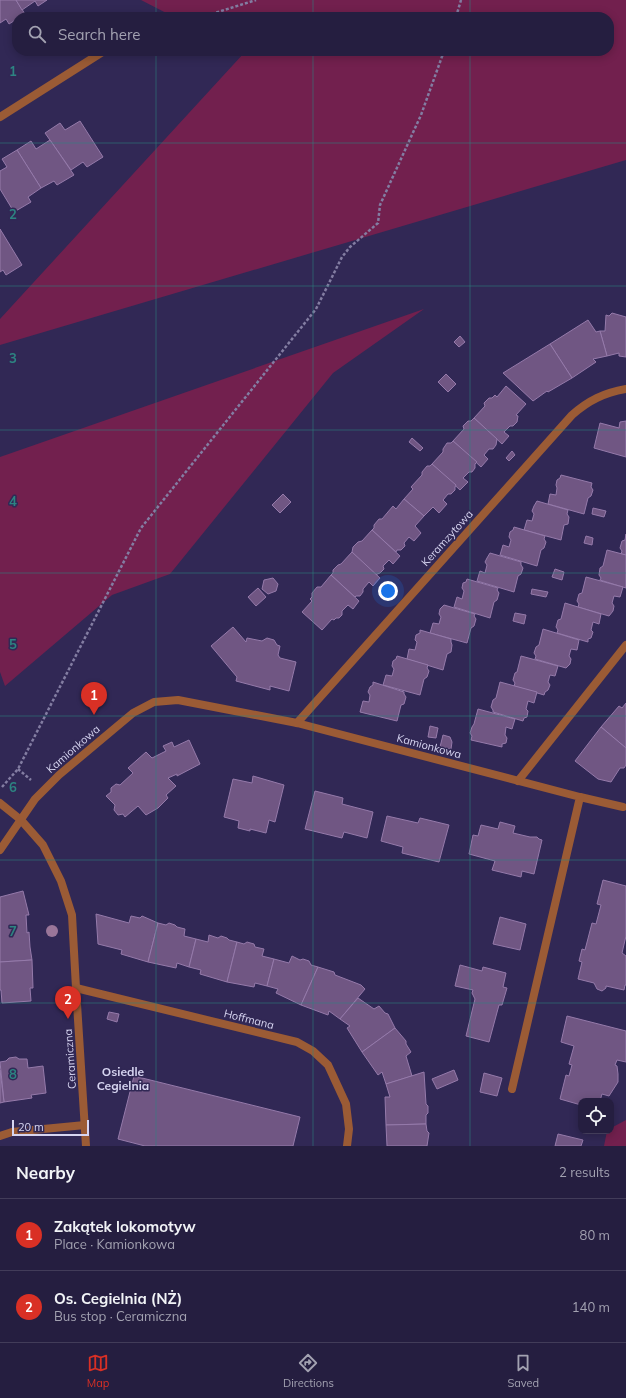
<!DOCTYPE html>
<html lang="en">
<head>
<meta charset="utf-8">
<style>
	:root { --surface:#251e40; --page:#2d2747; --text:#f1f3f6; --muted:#a3a2b1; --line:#423c59; --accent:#d93025 }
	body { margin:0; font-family:Mulish,sans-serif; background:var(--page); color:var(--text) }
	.controls { position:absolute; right:12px; bottom:12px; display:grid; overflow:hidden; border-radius:8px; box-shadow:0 2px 10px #0003 }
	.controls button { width:36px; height:36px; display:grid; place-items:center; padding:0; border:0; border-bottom:1px solid var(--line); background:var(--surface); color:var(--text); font:20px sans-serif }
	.scale { position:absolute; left:12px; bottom:10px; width:77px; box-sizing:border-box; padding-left:4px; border:2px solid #d7d5f1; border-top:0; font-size:11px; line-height:14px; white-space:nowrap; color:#d7d5f1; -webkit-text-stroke:3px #312855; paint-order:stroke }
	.you { position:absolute; left:388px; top:591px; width:14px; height:14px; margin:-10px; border:3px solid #fff; border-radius:50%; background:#1a73e8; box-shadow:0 0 0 6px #1a73e833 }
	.badge { display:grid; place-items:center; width:26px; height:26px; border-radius:50%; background:var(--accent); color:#fff; font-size:13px; font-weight:700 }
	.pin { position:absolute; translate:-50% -33px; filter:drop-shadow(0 1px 2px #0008) }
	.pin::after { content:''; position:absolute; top:21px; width:14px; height:12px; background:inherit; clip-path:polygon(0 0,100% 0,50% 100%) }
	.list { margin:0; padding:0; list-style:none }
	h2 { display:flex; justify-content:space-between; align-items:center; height:52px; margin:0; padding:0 16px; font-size:17px }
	h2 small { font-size:13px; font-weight:400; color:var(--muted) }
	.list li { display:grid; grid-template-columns:26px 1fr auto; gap:12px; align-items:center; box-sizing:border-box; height:72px; padding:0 16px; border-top:1px solid var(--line) }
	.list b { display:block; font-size:15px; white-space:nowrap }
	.list p { margin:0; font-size:13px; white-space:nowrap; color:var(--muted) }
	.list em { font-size:13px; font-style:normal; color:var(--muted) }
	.icon { flex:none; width:22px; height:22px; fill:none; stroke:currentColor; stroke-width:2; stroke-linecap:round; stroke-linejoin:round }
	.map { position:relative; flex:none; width:626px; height:1146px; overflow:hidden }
	.search { position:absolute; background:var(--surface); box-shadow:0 2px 10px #0003; left:12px; right:12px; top:12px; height:44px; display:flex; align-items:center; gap:10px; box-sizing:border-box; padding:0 14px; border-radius:16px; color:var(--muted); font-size:15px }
	.sheet { height:196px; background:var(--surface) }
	nav { display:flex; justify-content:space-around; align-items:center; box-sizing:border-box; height:56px; border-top:1px solid var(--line); background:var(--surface); font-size:11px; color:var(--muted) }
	nav a { display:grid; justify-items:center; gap:2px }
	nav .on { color:var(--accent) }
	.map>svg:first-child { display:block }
	.green { fill:#72204e }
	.building { fill:#705683; stroke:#957aaa }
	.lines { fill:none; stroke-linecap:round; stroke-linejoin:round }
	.path { stroke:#837da2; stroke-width:2.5; stroke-dasharray:3 2; stroke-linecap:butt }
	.service { stroke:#9b5b35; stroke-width:8 }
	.minor { stroke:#9b5b35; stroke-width:8 }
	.tree { fill:#9a7699 }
	.grid { fill:none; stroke:#2d8482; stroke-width:1; stroke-opacity:0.55 }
	.labels { text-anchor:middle; stroke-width:3; stroke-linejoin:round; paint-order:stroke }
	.street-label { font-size:11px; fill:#d7d5f1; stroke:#312855 }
	.neighbourhood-label { font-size:12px; font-weight:bold; fill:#d7d5f1; stroke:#312855 }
	.grid-label { font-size:13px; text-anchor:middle; font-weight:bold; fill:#2d8482; stroke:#312855; stroke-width:3; stroke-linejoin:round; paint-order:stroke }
</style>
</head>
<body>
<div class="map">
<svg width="626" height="1146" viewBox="0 0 626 1146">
	<rect width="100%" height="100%" fill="#312855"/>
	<g class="green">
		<path d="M141 0H626V160L0 345V319L244 53 241 51H609V17H174Z"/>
		<path d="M424 309 333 373 170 574 112 595 5 686 0 672V457Z"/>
		<path d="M626 1120V1146H604L607 1131H611V1128Z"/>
	</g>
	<g class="building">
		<path d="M0 0H16L25 14 21 17H17V19L9 24 6 19 0 23Z"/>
		<path d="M16 0H47L38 6 35 1 22 10Z"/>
		<path d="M80 121 103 157 87 167 83 162 71 170 45 133 60 123 65 130Z"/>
		<path d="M50 140 74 175 57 185 54 181 41 188 17 150 31 141 36 149Z"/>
		<path d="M17 150 41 188 28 197 31 202 14 212 0 189V171L7 167 2 159Z"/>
		<path d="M0 229 22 265 6 275 3 270 0 272Z"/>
		<path d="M612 313 626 317V357L619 356V353L607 356 600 331H605L606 315 609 316Z"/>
		<path d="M588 320 596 332 600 331 607 356 593 359 596 362 572 378 550 344Z"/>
		<path d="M460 336 465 342 459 347 454 342Z"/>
		<path d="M550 344 572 378 548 392 547 391 533 401 503 373Z"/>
		<path d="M446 374 456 384 448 392 438 382Z"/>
		<path d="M506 386 526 404 516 415 518 416 517 422 513 426H510L504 432 509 436 502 444 474 418 485 406 484 403 489 398H492L495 395 497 397Z"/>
		<path d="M474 418 497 439 496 445 493 449H489L484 455 488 459 481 467 453 441 464 429 463 426 468 421H471Z"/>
		<path d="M626 421V457L594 448 600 423 619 428 620 422Z"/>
		<path d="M412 438 423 448 420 451 409 442Z"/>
		<path d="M453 441 477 462 475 464V468L472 472H469L463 478 468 482 460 490 432 464 443 452V449L447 443H451Z"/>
		<path d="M512 451 515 455 509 461 506 458Z"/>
		<path d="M432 464 456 485 455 487V490L451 494H448L443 500 447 504 439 513 433 507 424 516 404 499 413 489 411 487 422 475V472L427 466H430Z"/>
		<path d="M561 475 592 483 591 487 593 490 591 496 588 498 584 514 548 504 550 494 556 495 557 488 556 485 557 480 560 478Z"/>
		<path d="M283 494 291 502 280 513 272 505Z"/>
		<path d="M404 499 424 516 415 526 421 533 414 541 409 537 404 543 405 546 401 550H397L396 552 372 530 374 528V525L379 519H382L393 506 396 509Z"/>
		<path d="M537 501 568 510 567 514 569 517 568 524 564 525 561 540 524 530 527 520 532 521 534 514 532 511 534 506Z"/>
		<path d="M593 508 606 511 604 517 592 514Z"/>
		<path d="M514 527 545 536 544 539 546 542 544 548 541 550 537 566 500 555 503 545 509 547 511 540 509 537 510 532 513 530Z"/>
		<path d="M372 530 400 556 393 564 389 560 383 566 384 569 380 573 375 575 352 552 353 547 358 542 362 541Z"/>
		<path d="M626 534V555L621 554 622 551 620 548 622 541 625 540Z"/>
		<path d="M586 536 593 538 592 545 584 543Z"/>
		<path d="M607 550 626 555V588L600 580 601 578 599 575 600 568 603 566Z"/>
		<path d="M352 552 380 578 373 586 369 582 363 589V592L360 596H356L355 597 331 575 333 573V570L338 565 341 564Z"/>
		<path d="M490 553 521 562V565L523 568 521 574 518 576 514 592 477 581 480 571 485 573 487 565 485 562 487 558Z"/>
		<path d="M555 569 564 572 562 580 552 577Z"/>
		<path d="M331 575 359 601 353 609 348 605 342 611V615L339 618H336L334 620 332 619 322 630 302 612 312 601 310 599 312 597V593L317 587H321Z"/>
		<path d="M586 577 623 587 620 597 614 596 612 603 614 606 613 611 609 616 578 607 579 604 577 601 579 594 582 593Z"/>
		<path d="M273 578 278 584 276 591 268 594 262 589 264 580Z"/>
		<path d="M467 579 498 588 497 590 499 593 497 600 494 602 490 618 454 607 457 597 462 599 464 591 462 588 463 583 466 582Z"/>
		<path d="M258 588 266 597 256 606 248 597Z"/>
		<path d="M532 589 548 592 546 597 531 594Z"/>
		<path d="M565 603 601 614 599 624 593 622 591 630 593 632 591 638 588 639V642L557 633 558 630 556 627 558 620 561 619Z"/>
		<path d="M444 605 475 614 474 616 476 619 474 626 471 628 467 643 430 633 433 623 439 624 441 617 439 614 440 609Z"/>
		<path d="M515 613 526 615 524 624 513 621Z"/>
		<path d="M233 627 246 642 247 638 262 641 267 638 274 640 277 645 280 646 278 655 280 658 296 662 289 691 270 686V690L236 681 237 677 211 646Z"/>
		<path d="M543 629 579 640 577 650 571 649 569 656 571 659 570 664 566 668 535 659 536 656 534 653 536 647 539 645Z"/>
		<path d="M420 630 451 639V642L452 645 451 652 447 654 443 670 407 659 409 649 415 650 417 642 415 640 416 635 420 633Z"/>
		<path d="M397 656 428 665 427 668 429 671 427 677 424 679 420 695 383 685 386 675 392 676 394 669 392 666 393 661 396 659Z"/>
		<path d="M521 656 558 666 555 676 550 675 548 682 550 685 548 690 545 692 544 695 514 686 515 683 513 680 515 673 517 672Z"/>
		<path d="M373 682 404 692V694L406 697 404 704 401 705 397 721 360 712 363 701 369 702 370 695 368 692 370 687 373 685Z"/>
		<path d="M500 682 537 692 534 703 528 701 526 709 528 711 527 717 524 718 523 721 493 712V710L491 707 493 700 496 698Z"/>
		<path d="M626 703V748L601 727 619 706 622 708Z"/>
		<path d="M478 709 515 719 512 729 506 727 505 735 507 738 506 743 502 744V747L471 740 472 736 470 733 472 727 474 724Z"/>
		<path d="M430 726 438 728 436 738 428 737Z"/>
		<path d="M601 727 626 748V765L624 768H620L611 782 598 779 575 761Z"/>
		<path d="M443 735 450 737 452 742 451 749 440 747Z"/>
		<path d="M189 740 200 764 177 776V774L168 778 176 786 166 795 168 798 158 808 146 815 138 806 125 817 123 814 118 815 114 810 115 805 106 796 111 792V788L116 784 120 785 133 773 128 768 146 752 152 758 166 751 163 746 172 742 174 747Z"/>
		<path d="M253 776 284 785 275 822 269 820 266 833 250 829V831L238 828 239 821 224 817 233 779 252 783Z"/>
		<path d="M315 791 343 798 342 804 373 812 367 838 344 832 342 838 305 829Z"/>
		<path d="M387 816 418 823 420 818 449 825 439 862 402 853 403 847 381 841Z"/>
		<path d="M500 822 515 826 513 833 530 837H537L539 839 542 840 534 874 522 871 521 877 492 870 495 861 469 854 473 835 478 836 481 825 498 829Z"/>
		<path d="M603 880 626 886V936L622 953 626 956V985H625L624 990 606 986V988L602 991 597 989 594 983 578 979 582 962 579 961 582 949 585 950 592 923 596 924 601 905 597 904Z"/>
		<path d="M23 891 29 915H26L27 933 29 932 30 947 32 960 0 962V897Z"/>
		<path d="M96 914 129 923 131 916 140 918 142 916 158 923 148 962 121 954 122 950 98 944Z"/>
		<path d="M500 917 526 924 520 950 493 944Z"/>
		<path d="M158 923 166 925 169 923 175 925 177 927 185 929 184 936 196 939 189 967 177 963 176 968 148 962Z"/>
		<path d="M209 935 218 938 221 936 227 938 229 940 237 942 227 982 200 974 201 970 189 967 196 939 208 942Z"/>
		<path d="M237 942 244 944 247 942 254 944 255 947 264 949 262 956 274 959 267 986 255 983 254 987 227 982Z"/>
		<path d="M292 956 300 960 303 959 309 961 311 965 318 967 301 1005 276 993 278 989 267 986 274 959 289 963Z"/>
		<path d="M32 960 33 988H30L31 1001 2 1003 1 990H0V962Z"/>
		<path d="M460 965 482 971 483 967 506 973 503 987 507 988 502 1005H499L489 1042 466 1036 475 999 472 993 473 990 455 986Z"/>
		<path d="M318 967 334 972 335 975 361 985 365 989 340 1019 329 1011 328 1015 301 1005Z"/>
		<path d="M358 998 374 1009 379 1006 385 1013 388 1014 395 1028 362 1052 347 1028 350 1026 340 1019Z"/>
		<path d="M109 1012 119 1014 117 1022 107 1019Z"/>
		<path d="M567 1016 626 1031V1062L617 1060 615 1065 617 1066 618 1074V1082L609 1096 602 1094 600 1101H581V1105L560 1099 566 1075 569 1076 572 1065 569 1064 574 1046 561 1042Z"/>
		<path d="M395 1028 406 1041V1044L411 1052 406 1056 412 1076 386 1084 382 1072 378 1075 362 1052Z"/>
		<path d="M16 1057 19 1059H27L28 1068 43 1066 46 1093 31 1095 32 1098 4 1102 0 1062 6 1061 9 1058Z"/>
		<path d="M0 1070 4 1102 0 1103Z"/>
		<path d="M454 1070 458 1080 437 1089 432 1079Z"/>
		<path d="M424 1072 426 1104 428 1106V1113L426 1115V1124L386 1125 385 1097H390L386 1084Z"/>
		<path d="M484 1073 502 1078 497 1096 480 1092Z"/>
		<path d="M134 1076 300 1117 293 1146H145L118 1139Z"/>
		<path d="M426 1124 427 1131 429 1133 427 1146H387L386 1125Z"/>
		<path d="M558 1134 583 1140 581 1146H555Z"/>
	</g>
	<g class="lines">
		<g class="path">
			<path d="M202 17 256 0"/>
			<path d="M456 17 461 0"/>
			<path d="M18 769 31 780"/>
			<path d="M2 787 18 769 141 528 316 309 342 257 350 247 378 223 380 205 421 115 444 51"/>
		</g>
		<path class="service" d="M580 797 623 807"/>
		<g class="minor">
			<path d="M0 117 104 51"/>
			<path d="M297 723 572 415C589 400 604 393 626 389"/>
			<path d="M518 781 626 645"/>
			<path d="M0 803 21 820 43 845 61 881 72 915 76 988 86 1146"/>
			<path d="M0 850 35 799 59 775 133 713 154 702 178 700 297 723 580 797 512 1089"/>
			<path d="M76 988 297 1042 313 1051 328 1065 346 1104 349 1129 347 1146"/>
			<path d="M0 1136 12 1132 85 1125"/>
		</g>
	</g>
	<circle class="tree" cx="52" cy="931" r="6"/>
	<path class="grid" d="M156 0V17M313 0V17M470 0V17M156 51V1146M313 51V1146M470 51V1146M0 143H626M0 286H626M0 430H626M0 573H626M0 716H626M0 860H626M0 1003H626"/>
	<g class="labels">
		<g class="street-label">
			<text transform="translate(447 538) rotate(-48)" y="4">Keramzytowa</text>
			<text transform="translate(429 746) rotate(15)" y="4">Kamionkowa</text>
			<text transform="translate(73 749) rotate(-41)" y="4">Kamionkowa</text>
			<text transform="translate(249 1019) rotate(14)" y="4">Hoffmana</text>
			<text transform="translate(70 1059) rotate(-94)" y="4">Ceramiczna</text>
		</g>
		<g class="neighbourhood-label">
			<text x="123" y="1076">Osiedle<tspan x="123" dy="14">Cegielnia</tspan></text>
		</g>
	</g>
	<g class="grid-label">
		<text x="13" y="76">1</text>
		<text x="13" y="219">2</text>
		<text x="13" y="363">3</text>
		<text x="13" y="506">4</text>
		<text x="13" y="649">5</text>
		<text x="13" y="792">6</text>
		<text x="13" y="936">7</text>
		<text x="13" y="1079">8</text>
	</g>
</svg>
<div class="controls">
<button><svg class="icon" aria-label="locate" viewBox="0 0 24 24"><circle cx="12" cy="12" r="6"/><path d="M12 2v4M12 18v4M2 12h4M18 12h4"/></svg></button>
</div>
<div class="scale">20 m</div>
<div class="you"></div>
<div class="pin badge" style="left:94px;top:715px">1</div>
<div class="pin badge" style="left:68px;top:1019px">2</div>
<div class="search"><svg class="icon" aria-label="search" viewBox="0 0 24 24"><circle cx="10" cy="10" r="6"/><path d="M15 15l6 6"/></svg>Search here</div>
</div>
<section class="sheet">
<h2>Nearby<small>2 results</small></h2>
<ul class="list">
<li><span class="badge">1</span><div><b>Zakątek lokomotyw</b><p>Place · Kamionkowa</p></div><em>80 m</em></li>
<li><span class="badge">2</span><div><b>Os. Cegielnia (NŻ)</b><p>Bus stop · Ceramiczna</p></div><em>140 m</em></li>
</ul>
</section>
<nav>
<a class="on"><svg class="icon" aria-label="map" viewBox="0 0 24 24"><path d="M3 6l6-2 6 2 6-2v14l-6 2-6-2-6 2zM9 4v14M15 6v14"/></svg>Map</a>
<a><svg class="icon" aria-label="directions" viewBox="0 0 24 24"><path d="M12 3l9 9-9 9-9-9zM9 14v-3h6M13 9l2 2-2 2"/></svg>Directions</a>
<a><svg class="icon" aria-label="saved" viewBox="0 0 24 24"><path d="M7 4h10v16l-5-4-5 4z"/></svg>Saved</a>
</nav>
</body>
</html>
